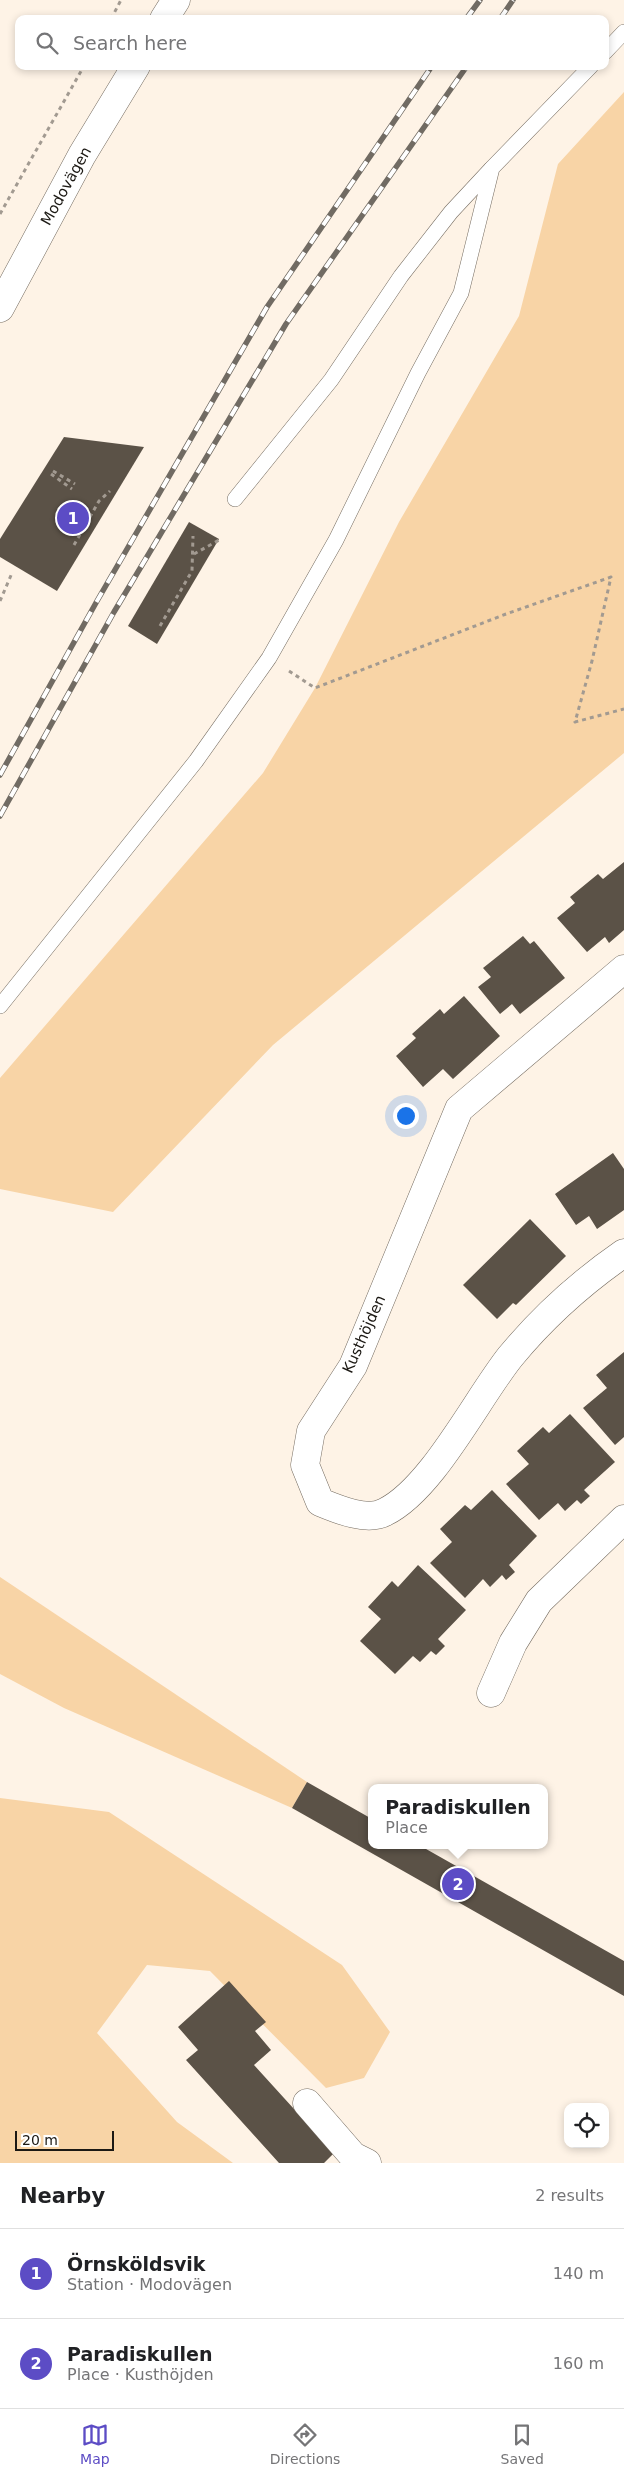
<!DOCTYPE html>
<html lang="en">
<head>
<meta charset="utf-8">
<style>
	:root { --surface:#fff; --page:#f6f6f6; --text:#202124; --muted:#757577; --line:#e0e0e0; --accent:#5c4cc5 }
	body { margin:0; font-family:"DejaVu Sans",sans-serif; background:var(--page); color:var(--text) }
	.controls { position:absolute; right:15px; bottom:15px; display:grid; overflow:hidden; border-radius:10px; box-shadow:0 2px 8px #0003 }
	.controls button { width:45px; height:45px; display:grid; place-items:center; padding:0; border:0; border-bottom:1px solid var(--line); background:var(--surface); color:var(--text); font:25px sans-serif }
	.scale { position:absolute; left:15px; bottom:12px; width:99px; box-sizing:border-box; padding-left:5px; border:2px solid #1c1914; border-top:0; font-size:14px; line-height:18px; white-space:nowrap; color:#1c1914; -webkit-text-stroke:4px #fff; paint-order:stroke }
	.you { position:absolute; left:405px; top:1115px; width:18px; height:18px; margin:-12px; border:4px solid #fff; border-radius:50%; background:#1a73e8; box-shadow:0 0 0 8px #1a73e833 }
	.badge { display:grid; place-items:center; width:32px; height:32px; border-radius:50%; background:var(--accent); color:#fff; font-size:16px; font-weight:700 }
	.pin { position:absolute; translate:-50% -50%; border:2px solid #fff; box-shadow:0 1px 5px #0006 }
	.popup { position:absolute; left:368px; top:1784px; width:180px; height:65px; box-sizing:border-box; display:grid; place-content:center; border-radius:10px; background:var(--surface); filter:drop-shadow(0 1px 4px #0005); font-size:16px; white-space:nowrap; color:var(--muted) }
	.popup b { font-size:19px; color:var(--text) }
	.popup::after { content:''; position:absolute; left:50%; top:100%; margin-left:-10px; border:10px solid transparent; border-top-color:var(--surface) }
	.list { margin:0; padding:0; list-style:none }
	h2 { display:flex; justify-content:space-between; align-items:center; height:65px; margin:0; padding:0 20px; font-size:21px }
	h2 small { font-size:16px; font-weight:400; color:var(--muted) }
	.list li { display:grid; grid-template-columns:32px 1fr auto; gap:15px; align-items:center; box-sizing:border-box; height:90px; padding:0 20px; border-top:1px solid var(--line) }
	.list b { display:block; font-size:19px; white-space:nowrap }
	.list p { margin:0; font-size:16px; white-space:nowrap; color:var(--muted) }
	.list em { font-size:16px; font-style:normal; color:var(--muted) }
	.icon { flex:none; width:28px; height:28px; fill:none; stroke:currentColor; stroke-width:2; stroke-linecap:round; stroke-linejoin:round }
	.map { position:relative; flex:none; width:624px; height:2163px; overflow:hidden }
	.search { position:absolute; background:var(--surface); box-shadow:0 2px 8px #0003; left:15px; right:15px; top:15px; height:55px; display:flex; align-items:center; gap:12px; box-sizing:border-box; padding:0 18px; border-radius:10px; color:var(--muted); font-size:19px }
	.sheet { height:245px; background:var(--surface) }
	nav { display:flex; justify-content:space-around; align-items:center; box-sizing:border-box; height:70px; border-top:1px solid var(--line); background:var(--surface); font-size:14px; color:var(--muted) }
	nav a { display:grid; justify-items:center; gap:2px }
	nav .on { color:var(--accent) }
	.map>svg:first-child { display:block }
	.green { fill:#f8d4a6 }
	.building { fill:#5b5247 }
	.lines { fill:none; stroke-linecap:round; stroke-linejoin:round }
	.service-casing { stroke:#756c61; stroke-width:16 }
	.minor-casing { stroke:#756c61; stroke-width:29 }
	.secondary-casing { stroke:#756c61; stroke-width:29 }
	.path { stroke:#a29a91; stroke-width:3; stroke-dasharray:4 4; stroke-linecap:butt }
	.service { stroke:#fff; stroke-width:15 }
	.minor { stroke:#fff; stroke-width:28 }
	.secondary { stroke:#fff; stroke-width:28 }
	.rail-casing { stroke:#716b63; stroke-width:5.5 }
	.rail { stroke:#fff; stroke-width:4; stroke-dasharray:11; stroke-linecap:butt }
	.labels { text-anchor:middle; stroke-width:5; stroke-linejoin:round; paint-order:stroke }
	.street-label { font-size:15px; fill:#1c1914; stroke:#fff }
</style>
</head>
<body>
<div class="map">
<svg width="624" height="2163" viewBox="0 0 624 2163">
	<rect width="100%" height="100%" fill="#fef3e6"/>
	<g class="green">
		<path d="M624 92V753L273 1045 113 1212 0 1189V1078L263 773 315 688 399 522 519 316 558 164Z"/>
		<path d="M0 1577 307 1782 292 1808 64 1708 0 1674Z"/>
		<path d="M0 1798 109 1812 342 1965 390 2032 364 2078 326 2088 210 1971 147 1965 97 2033 177 2122 233 2163H0Z"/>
	</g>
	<g class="building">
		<path d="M64 437 144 447 57 591 0 557V539Z"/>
		<path d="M189 522 219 539 157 644 128 626Z"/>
		<path d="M624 862V930L609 943 605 937 587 952 557 918 575 903 570 897 598 874 603 879Z"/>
		<path d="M523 936 530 944 534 941 565 978 520 1014 512 1004 500 1014 478 987 491 977 483 968Z"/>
		<path d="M464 996 500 1036 453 1079 443 1069 423 1087 396 1056 416 1038 412 1034 440 1009 444 1014Z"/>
		<path d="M613 1153 624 1169V1210L597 1229 589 1216 576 1225 555 1194Z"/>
		<path d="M530 1219 566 1256 516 1305 513 1303 497 1319 463 1285Z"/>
		<path d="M624 1352V1437L615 1445 583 1408 607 1388 596 1375Z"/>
		<path d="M570 1414 615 1462 584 1490 590 1496 581 1504 577 1500 565 1511 558 1503 539 1520 506 1484 529 1464 517 1451 543 1427 549 1433Z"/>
		<path d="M492 1490 537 1536 509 1565 515 1572 506 1580 502 1575 490 1587 483 1579 465 1598 430 1563 452 1542 440 1529 465 1505 471 1510Z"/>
		<path d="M418 1565 466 1610 438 1639 445 1646 436 1655 431 1651 420 1662 413 1656 395 1674 360 1641 381 1619 368 1607 392 1581 398 1587Z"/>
		<path d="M307 1782 372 1819V1845H419L624 1961V1996L292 1808Z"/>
		<path d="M229 1981 266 2022 255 2031 271 2050 254 2065 334 2153 324 2163H279L186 2060 198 2050 178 2027Z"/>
	</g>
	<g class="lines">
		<g class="service-casing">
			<g id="service">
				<path d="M605 52 624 32"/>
				<path d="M235 499 331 380 401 276 451 212 491 169"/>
				<path d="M0 1006 196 761 269 658 336 540 418 373 461 293 492 168 591 66"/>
			</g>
		</g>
		<g class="minor-casing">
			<g id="minor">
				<path d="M624 969 459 1109 353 1366 311 1431 305 1465 320 1502C337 1509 367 1522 385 1512 432 1489 476 1400 510 1357 543 1317 582 1282 624 1253"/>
				<path d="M491 1693 513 1643 539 1601 624 1519"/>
				<path d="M307 2103 353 2156 367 2163"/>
			</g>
		</g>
		<g class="secondary-casing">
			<g id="secondary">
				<path d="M164 19 176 0"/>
				<path d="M0 308 82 155 136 66"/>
			</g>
		</g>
		<g class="path">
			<path d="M111 19 121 0"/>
			<path d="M0 214 84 66"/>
			<path d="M53 471 75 484"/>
			<path d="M51 474 72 489"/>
			<path d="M74 545 99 501 110 491"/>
			<path d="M194 554 221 539"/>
			<path d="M0 601 12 573"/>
			<path d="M160 626 192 571 193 536"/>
			<path d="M289 671 315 688 506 614 611 577 592 661 575 722 624 709"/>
		</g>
		<use href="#service" class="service"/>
		<use href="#minor" class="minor"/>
		<use href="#secondary" class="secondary"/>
		<g class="rail-casing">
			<g id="rail">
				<path d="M466 19 480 0"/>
				<path d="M500 19 513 0"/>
				<path d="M0 775 97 601 267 307 432 66"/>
				<path d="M0 816 114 612 286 324 467 66"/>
			</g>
		</g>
		<use href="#rail" class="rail"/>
	</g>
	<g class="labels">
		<g class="street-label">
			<text transform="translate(66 186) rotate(-61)" y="5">Modovägen</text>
			<text transform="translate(364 1334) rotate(-66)" y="5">Kusthöjden</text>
		</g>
	</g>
</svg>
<div class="controls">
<button><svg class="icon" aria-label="locate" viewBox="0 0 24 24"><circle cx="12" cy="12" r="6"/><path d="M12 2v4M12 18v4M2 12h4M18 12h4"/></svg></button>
</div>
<div class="scale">20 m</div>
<div class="you"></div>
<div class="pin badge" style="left:73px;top:518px">1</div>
<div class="pin badge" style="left:458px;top:1884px">2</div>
<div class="popup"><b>Paradiskullen</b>Place</div>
<div class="search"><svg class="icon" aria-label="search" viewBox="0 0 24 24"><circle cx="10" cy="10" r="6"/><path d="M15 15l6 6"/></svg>Search here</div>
</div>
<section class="sheet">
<h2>Nearby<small>2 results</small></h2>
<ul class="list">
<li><span class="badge">1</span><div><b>Örnsköldsvik</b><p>Station · Modovägen</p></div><em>140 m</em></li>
<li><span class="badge">2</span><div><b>Paradiskullen</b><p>Place · Kusthöjden</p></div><em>160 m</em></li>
</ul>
</section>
<nav>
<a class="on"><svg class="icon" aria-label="map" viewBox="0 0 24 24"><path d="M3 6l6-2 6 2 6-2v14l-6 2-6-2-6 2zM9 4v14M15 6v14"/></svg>Map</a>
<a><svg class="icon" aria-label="directions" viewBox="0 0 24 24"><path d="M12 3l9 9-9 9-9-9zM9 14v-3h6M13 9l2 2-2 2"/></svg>Directions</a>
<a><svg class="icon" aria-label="saved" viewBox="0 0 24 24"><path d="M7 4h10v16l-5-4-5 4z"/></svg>Saved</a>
</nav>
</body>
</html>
